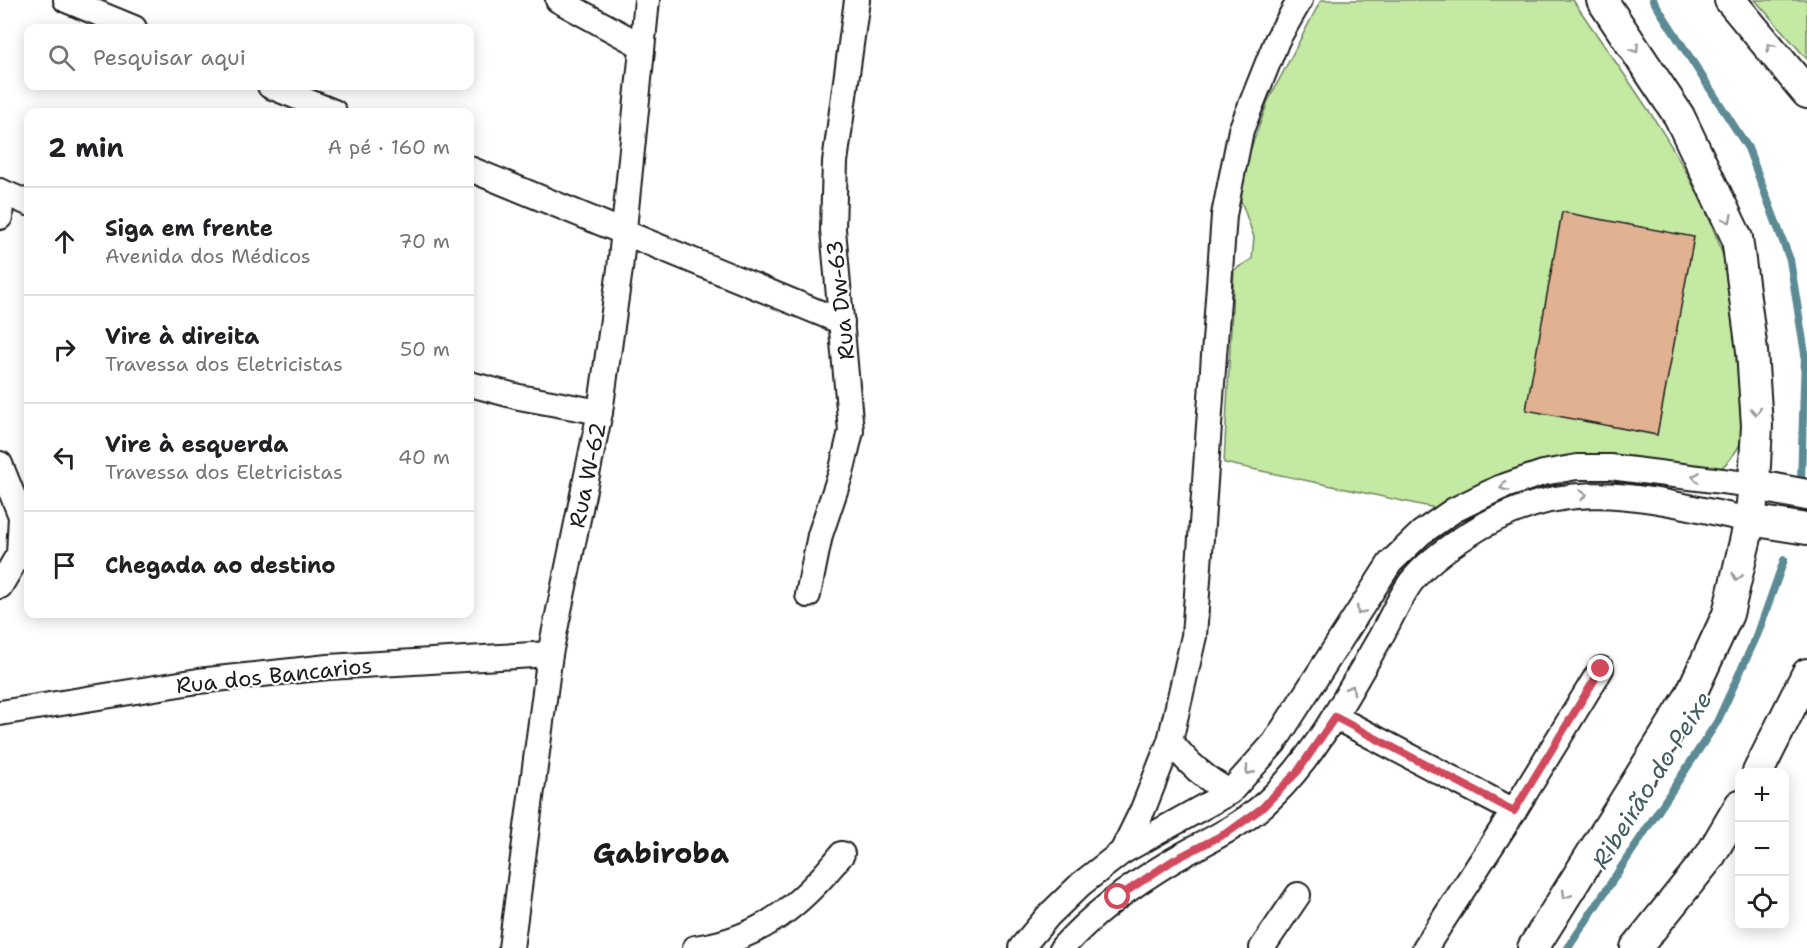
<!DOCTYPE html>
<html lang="pt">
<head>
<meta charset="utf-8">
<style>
	:root { --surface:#fff; --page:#f6f6f6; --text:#202124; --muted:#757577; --line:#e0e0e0 }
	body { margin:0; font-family:"Shantell Sans",sans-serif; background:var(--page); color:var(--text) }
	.controls { position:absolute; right:18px; bottom:18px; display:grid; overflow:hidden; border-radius:12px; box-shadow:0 3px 15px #0003 }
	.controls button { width:54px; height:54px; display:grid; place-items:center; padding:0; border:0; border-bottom:2px solid var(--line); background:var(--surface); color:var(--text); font:30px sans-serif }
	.stop { position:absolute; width:18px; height:18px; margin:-14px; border:4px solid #d1495b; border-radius:50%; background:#fff }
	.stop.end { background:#d1495b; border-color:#fff; box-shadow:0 2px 6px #0008 }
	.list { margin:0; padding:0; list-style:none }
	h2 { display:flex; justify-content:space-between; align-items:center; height:78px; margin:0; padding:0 24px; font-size:26px }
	h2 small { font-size:20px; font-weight:400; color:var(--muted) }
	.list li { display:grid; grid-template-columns:39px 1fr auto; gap:18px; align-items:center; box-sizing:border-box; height:108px; padding:0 24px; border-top:2px solid var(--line) }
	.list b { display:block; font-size:22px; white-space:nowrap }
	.list p { margin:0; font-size:20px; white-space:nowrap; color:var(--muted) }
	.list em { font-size:20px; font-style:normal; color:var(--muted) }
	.icon { flex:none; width:33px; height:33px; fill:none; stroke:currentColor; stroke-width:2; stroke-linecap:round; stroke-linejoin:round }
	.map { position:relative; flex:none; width:1807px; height:948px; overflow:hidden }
	.search { position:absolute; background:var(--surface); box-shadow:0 3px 15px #0003; left:24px; top:24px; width:450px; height:66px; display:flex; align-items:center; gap:15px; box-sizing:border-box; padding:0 21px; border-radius:12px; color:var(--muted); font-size:22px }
	.panel { position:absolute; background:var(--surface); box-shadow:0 3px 15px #0003; left:24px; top:108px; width:450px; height:510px; border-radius:12px }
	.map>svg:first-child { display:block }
	.green { fill:#c4e9a3; stroke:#708260; stroke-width:1.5 }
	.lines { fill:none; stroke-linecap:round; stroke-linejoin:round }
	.stream { stroke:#5c8b95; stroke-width:8 }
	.building { fill:#e0b291; stroke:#1c1c1c; stroke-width:1.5 }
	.minor-casing { stroke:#1c1c1c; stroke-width:28 }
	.tertiary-casing { stroke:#1c1c1c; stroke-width:34 }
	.minor { stroke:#fff; stroke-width:24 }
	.tertiary { stroke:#fff; stroke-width:30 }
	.oneway { stroke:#999 }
	.route { stroke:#d1495b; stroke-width:8 }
	.labels { text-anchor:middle; stroke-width:4.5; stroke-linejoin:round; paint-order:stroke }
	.street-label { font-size:22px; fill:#1c1c1c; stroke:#fff }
	.water-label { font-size:24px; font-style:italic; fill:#415d63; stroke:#fff }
	.district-label { font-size:28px; font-weight:bold; fill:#1c1c1c; stroke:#fff }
</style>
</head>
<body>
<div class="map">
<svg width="1807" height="948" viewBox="0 0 1807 948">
	<rect width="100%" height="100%" fill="#fff"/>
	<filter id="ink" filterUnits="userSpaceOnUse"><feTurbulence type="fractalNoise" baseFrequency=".0167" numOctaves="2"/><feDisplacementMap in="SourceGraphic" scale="12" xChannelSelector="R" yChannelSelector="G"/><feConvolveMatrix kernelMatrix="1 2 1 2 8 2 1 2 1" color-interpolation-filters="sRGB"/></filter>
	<g filter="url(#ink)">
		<g class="green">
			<path d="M1321 0H1573C1637 96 1718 193 1737 311 1740 332 1740 354 1741 375 1744 417 1755 439 1719 470L1640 462 1466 491 1435 508 1224 463 1234 270 1252 259 1254 237 1240 198 1241 176 1268 101Z"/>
			<path d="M1755 0H1807V59Z"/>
		</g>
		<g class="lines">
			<g class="stream">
				<path d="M1653 0 1748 148 1790 260 1805 354 1801 481"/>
				<path d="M1568 948 1717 722 1758 633 1784 560"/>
			</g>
		</g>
		<path class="building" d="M1562 212 1694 237 1657 435 1526 410Z"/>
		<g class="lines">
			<g class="minor-casing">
				<g id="minor">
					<path d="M66 0 134 28"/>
					<path d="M558 0 642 46"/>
					<path d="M270 86 334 112"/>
					<path d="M470 169 842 322"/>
					<path d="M0 191 28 203"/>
					<path d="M0 217 2 192"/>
					<path d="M470 384 519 397 600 412"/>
					<path d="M0 464 21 516 19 554 0 586"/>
					<path d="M808 595 820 535 841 473 851 431 833 229 835 162 857 0"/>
					<path d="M0 713 198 681 328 667 550 654"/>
					<path d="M1335 717 1514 811"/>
					<path d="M1170 741C1188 763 1205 779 1230 792"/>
					<path d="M1122 852 1143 809 1170 741 1194 636 1224 215 1241 130 1277 40 1300 0"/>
					<path d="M511 948 550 654 600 412 620 269 647 0"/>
					<path d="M695 948C761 939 801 905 842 854"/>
					<path d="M1021 948 1048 916 1081 884 1122 852 1230 792 1274 743 1390 563 1421 533 1454 510 1499 488 1543 473 1577 467H1610L1754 485"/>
					<path d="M1062 948C1093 913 1132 885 1172 861 1208 840 1245 825 1274 795 1319 750 1348 693 1380 638 1390 620 1399 599 1411 582 1426 563 1447 548 1466 536 1565 471 1644 498 1750 520"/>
					<path d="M1262 948 1298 895"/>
					<path d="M1425 948 1514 811 1601 669"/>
				</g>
			</g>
			<g class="tertiary-casing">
				<g id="tertiary">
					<path d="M1730 0 1807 93"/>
					<path d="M1754 485 1807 495"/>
					<path d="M1750 520 1807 529"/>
					<path d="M1758 772 1807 674"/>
					<path d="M1533 948 1689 698 1728 614 1750 520 1754 485 1757 425 1752 351 1737 238 1679 116 1602 0"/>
					<path d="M1636 948 1710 856 1740 805"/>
				</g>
			</g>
			<use href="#minor" class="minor"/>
			<use href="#tertiary" class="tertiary"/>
		</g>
		<defs><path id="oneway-chevron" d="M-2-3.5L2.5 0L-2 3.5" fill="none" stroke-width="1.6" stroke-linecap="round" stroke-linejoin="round" transform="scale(1.5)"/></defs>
		<g class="oneway">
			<use href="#oneway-chevron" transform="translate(1770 47) rotate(-130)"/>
			<use href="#oneway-chevron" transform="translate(1635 49) rotate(56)"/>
			<use href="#oneway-chevron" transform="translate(1728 219) rotate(65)"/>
			<use href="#oneway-chevron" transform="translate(1756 411) rotate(86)"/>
			<use href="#oneway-chevron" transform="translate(1696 477) rotate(-172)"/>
			<use href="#oneway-chevron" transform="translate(1504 487) rotate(160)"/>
			<use href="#oneway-chevron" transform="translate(1583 495) rotate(-6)"/>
			<use href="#oneway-chevron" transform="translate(1737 577) rotate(103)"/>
			<use href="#oneway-chevron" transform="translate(1360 611) rotate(122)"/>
			<use href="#oneway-chevron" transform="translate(1351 689) rotate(-60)"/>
			<use href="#oneway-chevron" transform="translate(1249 771) rotate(132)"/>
			<use href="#oneway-chevron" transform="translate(1566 895) rotate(122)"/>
		</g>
	</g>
	<g class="lines" filter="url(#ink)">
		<path class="route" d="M1118 897 1172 861 1230 831 1262 808 1298 771 1335 717 1514 811 1601 669"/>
	</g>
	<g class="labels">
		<g class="street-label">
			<text transform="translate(840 300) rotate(-96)" y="8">Rua Dw-63</text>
			<text transform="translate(587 475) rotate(-78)" y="8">Rua W-62</text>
			<text transform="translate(274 675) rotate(-6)" y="8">Rua dos Bancarios</text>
		</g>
		<g class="water-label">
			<text transform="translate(1652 780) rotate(-58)" y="8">Ribeirão do Peixe</text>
		</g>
		<g class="district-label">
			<text x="661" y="863">Gabiroba</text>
		</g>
	</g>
</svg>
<div class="controls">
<button>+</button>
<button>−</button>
<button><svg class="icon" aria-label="locate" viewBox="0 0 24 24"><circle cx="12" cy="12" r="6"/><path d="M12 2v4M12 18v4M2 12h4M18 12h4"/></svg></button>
</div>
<div class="stop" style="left:1118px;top:897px"></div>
<div class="stop end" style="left:1601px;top:669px"></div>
<div class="search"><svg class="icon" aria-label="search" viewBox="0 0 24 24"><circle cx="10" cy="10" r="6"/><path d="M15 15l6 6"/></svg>Pesquisar aqui</div>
<section class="panel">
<h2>2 min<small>A pé · 160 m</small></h2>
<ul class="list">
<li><svg class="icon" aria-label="ahead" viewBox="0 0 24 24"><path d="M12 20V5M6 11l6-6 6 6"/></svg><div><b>Siga em frente</b><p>Avenida dos Médicos</p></div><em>70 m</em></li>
<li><svg class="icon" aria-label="right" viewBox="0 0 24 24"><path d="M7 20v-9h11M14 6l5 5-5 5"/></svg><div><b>Vire à direita</b><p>Travessa dos Eletricistas</p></div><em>50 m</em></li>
<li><svg class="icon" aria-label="left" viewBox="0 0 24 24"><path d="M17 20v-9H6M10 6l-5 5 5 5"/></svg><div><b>Vire à esquerda</b><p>Travessa dos Eletricistas</p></div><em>40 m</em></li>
<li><svg class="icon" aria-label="arrive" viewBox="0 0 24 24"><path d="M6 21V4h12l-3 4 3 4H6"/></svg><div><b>Chegada ao destino</b></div></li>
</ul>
</section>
</div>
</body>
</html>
